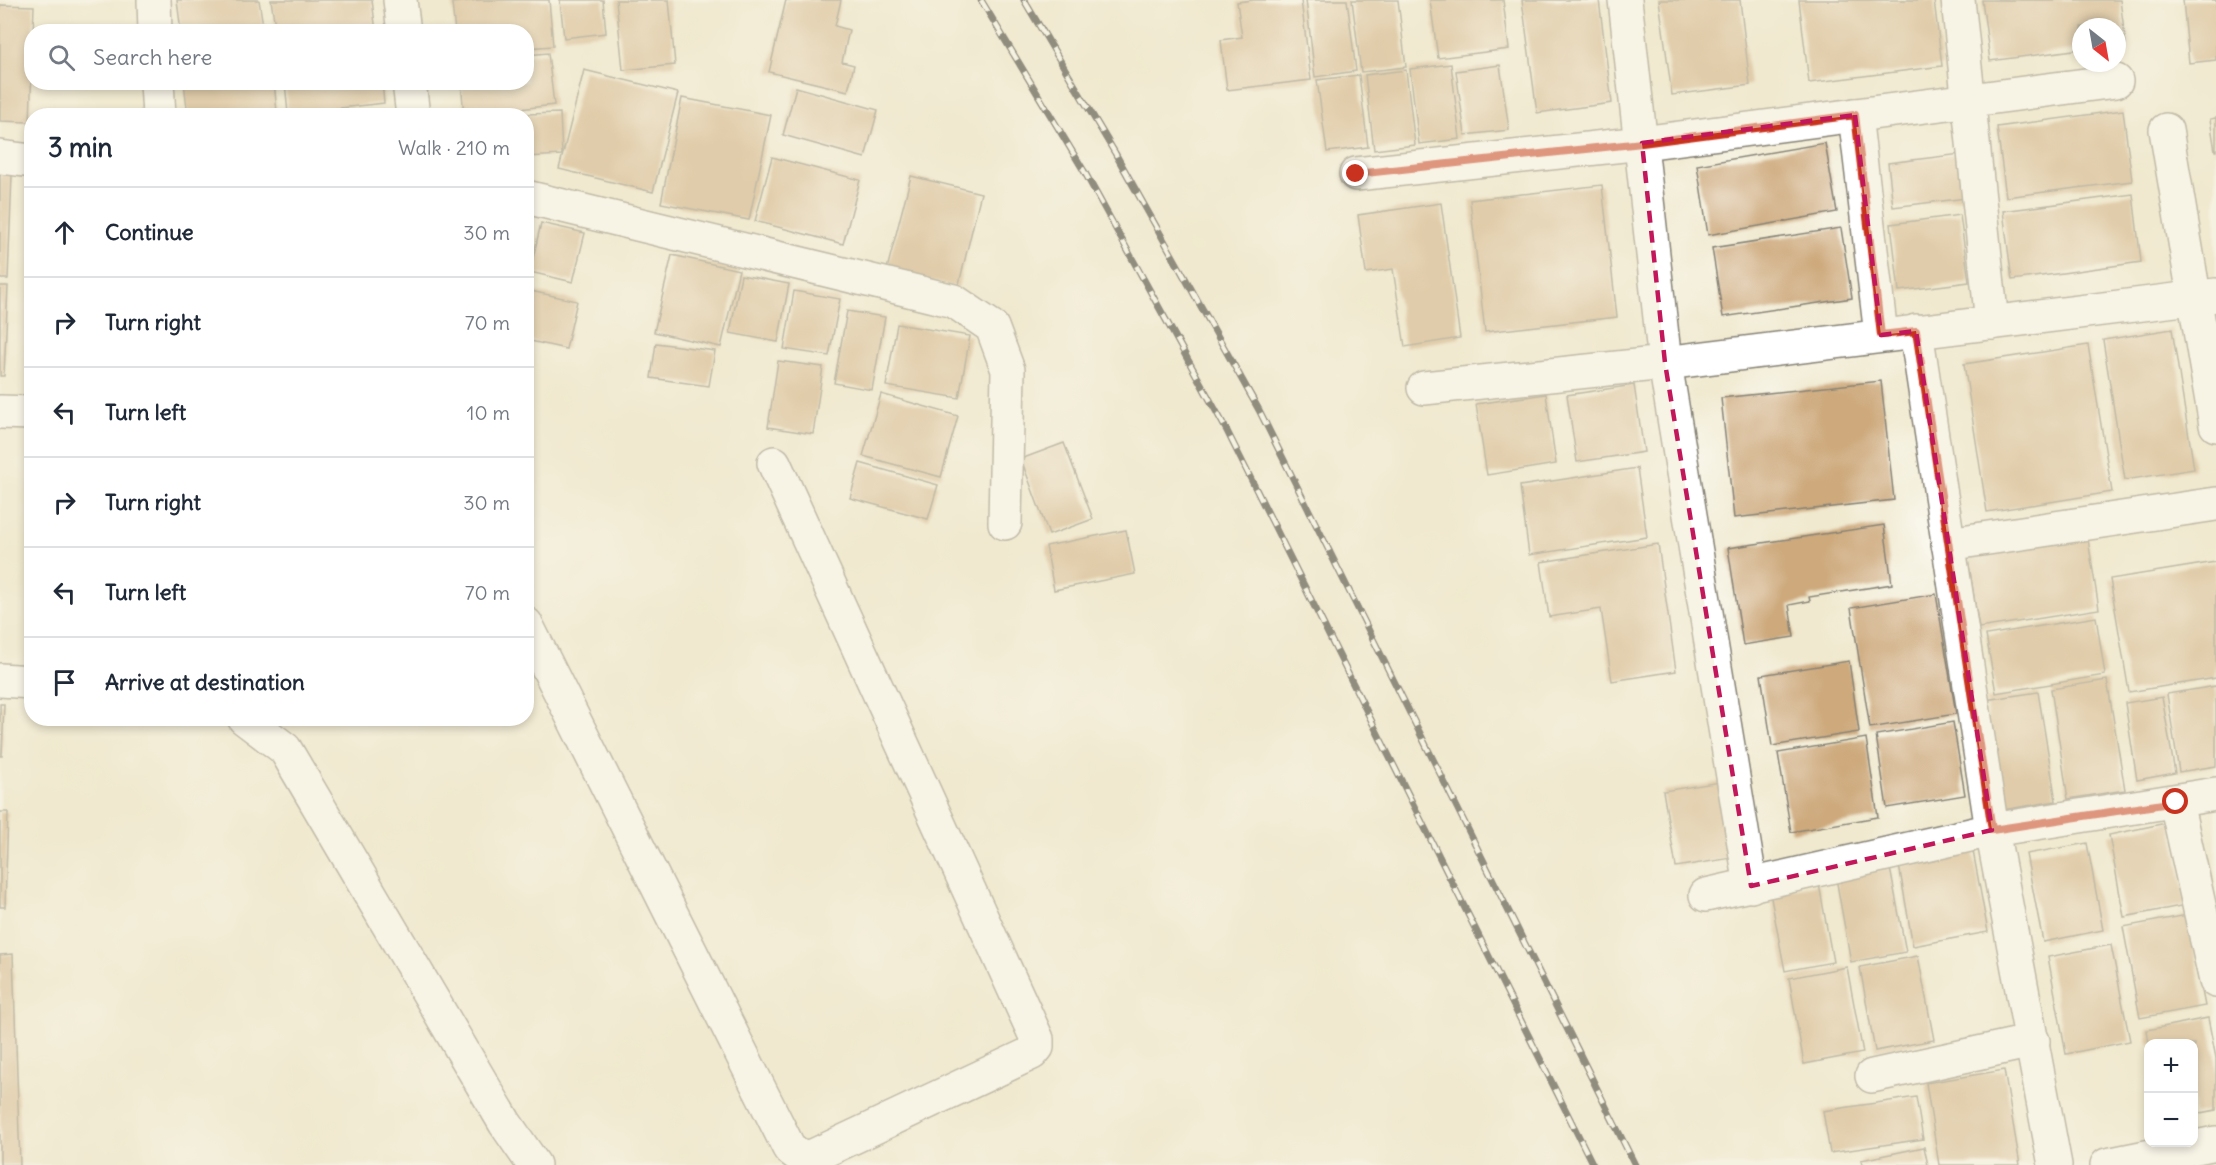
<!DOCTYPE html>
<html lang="en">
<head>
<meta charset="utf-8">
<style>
	:root { --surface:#fff; --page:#f2f2f3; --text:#1f2937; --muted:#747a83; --line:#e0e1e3 }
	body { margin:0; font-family:Delius,sans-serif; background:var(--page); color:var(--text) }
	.controls { position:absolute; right:18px; bottom:18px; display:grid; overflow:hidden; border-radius:12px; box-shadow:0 3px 9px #0003 }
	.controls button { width:54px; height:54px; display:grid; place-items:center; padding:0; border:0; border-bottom:2px solid var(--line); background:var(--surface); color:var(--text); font:30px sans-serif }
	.compass { position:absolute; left:2072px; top:18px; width:54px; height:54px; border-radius:50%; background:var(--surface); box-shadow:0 3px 9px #0003; rotate:149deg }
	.stop { position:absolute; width:18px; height:18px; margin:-14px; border:4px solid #c8321e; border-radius:50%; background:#fff }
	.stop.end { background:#c8321e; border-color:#fff; box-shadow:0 2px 6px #0008 }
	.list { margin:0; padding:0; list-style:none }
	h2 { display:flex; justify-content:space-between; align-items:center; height:78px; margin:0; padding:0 24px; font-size:26px }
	h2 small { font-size:20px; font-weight:400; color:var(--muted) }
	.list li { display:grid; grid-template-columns:39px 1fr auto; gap:18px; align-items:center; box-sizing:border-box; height:90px; padding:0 24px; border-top:2px solid var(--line) }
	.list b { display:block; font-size:22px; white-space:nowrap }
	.list em { font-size:20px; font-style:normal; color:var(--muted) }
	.icon { flex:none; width:33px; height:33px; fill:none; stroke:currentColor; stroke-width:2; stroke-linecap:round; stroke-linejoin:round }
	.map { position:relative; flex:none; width:2216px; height:1165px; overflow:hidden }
	.search { position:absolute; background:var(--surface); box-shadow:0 3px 9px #0003; left:24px; top:24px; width:510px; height:66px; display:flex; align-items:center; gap:15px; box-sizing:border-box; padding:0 21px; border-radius:24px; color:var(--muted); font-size:22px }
	.panel { position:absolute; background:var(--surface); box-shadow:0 3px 9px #0003; left:24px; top:108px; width:510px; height:618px; border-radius:24px }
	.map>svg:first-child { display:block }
	.building { fill:#cda97b }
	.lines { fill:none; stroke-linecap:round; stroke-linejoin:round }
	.minor-casing { stroke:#868276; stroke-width:36 }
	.minor { stroke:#fff; stroke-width:33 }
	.rail-casing { stroke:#1c1c1c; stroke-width:7 }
	.rail { stroke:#fdfcf7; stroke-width:4.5; stroke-dasharray:14; stroke-linecap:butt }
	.route { stroke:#c8321e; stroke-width:8 }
	.marked { fill:none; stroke:#c2185b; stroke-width:4.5; stroke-dasharray:12 8; stroke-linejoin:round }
</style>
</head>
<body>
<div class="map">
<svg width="2216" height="1165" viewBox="0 0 2216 1165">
	<rect width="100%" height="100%" fill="#fdfcf7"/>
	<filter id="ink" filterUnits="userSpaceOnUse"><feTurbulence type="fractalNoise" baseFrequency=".0167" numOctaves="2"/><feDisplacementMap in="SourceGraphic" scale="12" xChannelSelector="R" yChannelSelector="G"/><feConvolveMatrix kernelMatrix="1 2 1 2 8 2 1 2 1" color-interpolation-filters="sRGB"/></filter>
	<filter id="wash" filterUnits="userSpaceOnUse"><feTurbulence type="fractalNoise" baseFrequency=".008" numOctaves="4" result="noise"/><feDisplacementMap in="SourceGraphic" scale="24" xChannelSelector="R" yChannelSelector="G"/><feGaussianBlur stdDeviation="1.35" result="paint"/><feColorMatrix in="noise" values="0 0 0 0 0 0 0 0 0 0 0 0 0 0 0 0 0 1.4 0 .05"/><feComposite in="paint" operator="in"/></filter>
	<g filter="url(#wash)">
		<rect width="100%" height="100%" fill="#f0e9cf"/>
		<g id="blocks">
			<g class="building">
				<path d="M177 0H259L264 32H181Z"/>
				<path d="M271 0H372L376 32H276Z"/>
				<path d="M479 0H549L553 46 526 48V32H455L452 3Z"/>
				<path d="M560 0H603L606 33 564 38Z"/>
				<path d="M616 0H669L675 65 623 70Z"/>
				<path d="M786 0H841L835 26 849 30 842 62 854 65 848 91 769 72Z"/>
				<path d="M1253 0H1301L1311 80 1227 90 1221 40 1242 37 1237 2Z"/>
				<path d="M1306 0H1347L1356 71 1315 77Z"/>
				<path d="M1352 0H1398L1406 67 1361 72Z"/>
				<path d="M1430 0H1503L1509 49 1438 58Z"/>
				<path d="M1522 0H1599L1612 103 1537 113Z"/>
				<path d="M1659 0H1740L1750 85 1672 95Z"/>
				<path d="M1799 0H1934L1942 66 1809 83Z"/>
				<path d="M1982 0H2120L2126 44 2117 45V27H2081V49L1990 61Z"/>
				<path d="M2183 0H2216V60L2189 63Z"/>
				<path d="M0 5 34 6 30 122 0 121Z"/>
				<path d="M548 53 554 105 464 115 461 82H526V55Z"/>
				<path d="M1451 64 1460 139 1419 144 1410 69Z"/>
				<path d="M1500 65 1509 130 1465 135 1456 71Z"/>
				<path d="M584 70 678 93 653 192 559 169Z"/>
				<path d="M1406 70 1415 145 1374 150 1365 75Z"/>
				<path d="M1359 75 1368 147 1327 152 1317 80Z"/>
				<path d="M184 82H274L277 112 252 116H188Z"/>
				<path d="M285 82H382L384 103 288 114Z"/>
				<path d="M796 87 878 110 865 158 783 135Z"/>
				<path d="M682 98 771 115 749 220 661 203Z"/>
				<path d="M2123 110 2132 181 2006 197 1997 127Z"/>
				<path d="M560 113 562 155 526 157V114Z"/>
				<path d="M2216 118V151H2215L2210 119Z"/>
				<path d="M1825 143 1837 212 1708 235 1697 165Z"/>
				<path d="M1961 154 1966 198 1893 207 1888 163Z"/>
				<path d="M772 157 860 180 843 244 755 221Z"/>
				<path d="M0 174 12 175 8 279H0Z"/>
				<path d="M911 176 981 193 958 288 887 269Z"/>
				<path d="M1602 185 1617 317 1485 332 1470 200Z"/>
				<path d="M2133 194 2141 262 2012 280 2003 211Z"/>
				<path d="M1441 203 1460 338 1405 347 1393 269 1366 273 1358 215Z"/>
				<path d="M1960 215 1969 282 1899 291 1891 224Z"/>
				<path d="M541 223 585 233 573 282 530 272Z"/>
				<path d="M1841 228 1852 298 1723 317 1712 248Z"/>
				<path d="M672 255 739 270 721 347 654 332Z"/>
				<path d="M741 275 789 284 778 342 730 333Z"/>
				<path d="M0 286H8L4 376H0Z"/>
				<path d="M526 290 577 301 566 349 526 340Z"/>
				<path d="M794 291 840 299 829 356 784 349Z"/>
				<path d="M847 311 885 317 872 390 834 383Z"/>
				<path d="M897 324 970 336 959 398 886 386Z"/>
				<path d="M2172 329 2194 469 2125 480 2103 340Z"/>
				<path d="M656 343 715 351 709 386 651 378Z"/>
				<path d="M2088 345 2112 492 1987 512 1964 364Z"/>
				<path d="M778 361 823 367 813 434 768 427Z"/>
				<path d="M1881 381 1894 500 1734 518 1721 398Z"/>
				<path d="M1634 385 1644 452 1577 462 1567 395Z"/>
				<path d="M881 394 958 416 941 477 863 456Z"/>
				<path d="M1546 394 1556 464 1487 475 1476 404Z"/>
				<path d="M1064 443 1093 519 1049 535 1021 459Z"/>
				<path d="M860 463 938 485 928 519 850 498Z"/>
				<path d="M1637 468 1647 537 1529 555 1520 486Z"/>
				<path d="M1884 525 1892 584 1809 597 1810 601 1789 605 1794 637 1743 645 1728 548Z"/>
				<path d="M1126 530 1135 574 1054 590 1046 546Z"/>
				<path d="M2087 533 2099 609 1979 628 1967 553Z"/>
				<path d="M1658 544 1676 671 1612 681 1601 609 1549 617 1541 562Z"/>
				<path d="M2216 562V678L2129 692 2110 579Z"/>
				<path d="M1936 594 1956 714 1870 728 1851 608Z"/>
				<path d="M2096 617 2105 675 1996 693 1986 635Z"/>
				<path d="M1849 661 1859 732 1772 746 1761 675Z"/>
				<path d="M2107 680 2125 790 2068 799 2051 689Z"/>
				<path d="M2216 686V766L2179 772 2167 694Z"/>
				<path d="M2038 692 2056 801 2002 810 1985 700Z"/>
				<path d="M2162 697 2175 773 2137 780 2125 703Z"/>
				<path d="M0 704H4L2 756H0Z"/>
				<path d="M1953 722 1965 795 1887 808 1876 735Z"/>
				<path d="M1866 738 1878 817 1791 832 1778 753Z"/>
				<path d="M1720 782 1732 858 1676 867 1663 791Z"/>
				<path d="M0 812H8L5 907H0Z"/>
				<path d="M2171 822 2186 905 2124 917 2109 835Z"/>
				<path d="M2087 843 2103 930 2043 942 2026 854Z"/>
				<path d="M1973 851 1988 932 1913 946 1899 865Z"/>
				<path d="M1890 868 1906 952 1851 962 1836 878Z"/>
				<path d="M1819 884 1833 962 1785 971 1770 893Z"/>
				<path d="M2187 915 2205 1006 2140 1018 2123 927Z"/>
				<path d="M2111 945 2130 1041 2066 1054 2048 957Z"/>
				<path d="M13 954 20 1165H0V955Z"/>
				<path d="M1918 956 1934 1040 1875 1051 1860 967Z"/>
				<path d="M1847 967 1863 1053 1804 1064 1789 978Z"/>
				<path d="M2208 1018 2216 1058V1110L2194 1114V1044H2149L2147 1030Z"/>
				<path d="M2004 1070 2020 1165H1939L1926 1083Z"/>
				<path d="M1916 1097 1923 1139 1830 1153 1823 1111Z"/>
				<path d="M1924 1147 1928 1165H1862L1861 1160Z"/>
			</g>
		</g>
	</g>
	<g filter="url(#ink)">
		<use href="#blocks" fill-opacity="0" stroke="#868276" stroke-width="1.5"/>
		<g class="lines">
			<g class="minor-casing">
				<g id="minor">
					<path d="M154 0 155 32"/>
					<path d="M400 0 404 32"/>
					<path d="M1625 0 1665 363 1751 886"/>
					<path d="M1958 0 1992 323"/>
					<path d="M157 82 159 116"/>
					<path d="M409 82 413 116"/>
					<path d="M1855 115 1881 335"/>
					<path d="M2166 130 2216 425"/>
					<path d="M0 157 32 161"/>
					<path d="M1356 174 1642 143 2116 81"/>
					<path d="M526 197 954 301 992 327 1008 370 1005 523"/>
					<path d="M1916 331 1992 830 2055 1165"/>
					<path d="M1424 388 1665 363 2216 295"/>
					<path d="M0 412 32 413"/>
					<path d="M1948 544 2216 504"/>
					<path d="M526 624 789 1148 801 1157 813 1156 1032 1053 1037 1047V1039L774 463"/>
					<path d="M0 680 32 682"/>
					<path d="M244 718 285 749 505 1123 534 1165"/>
					<path d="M2176 802 2216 981"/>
					<path d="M1706 895 1992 830 2216 794"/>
					<path d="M1872 1076 2033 1041"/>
					<path d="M2107 1165 2216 1143"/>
				</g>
			</g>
			<use href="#minor" class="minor"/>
			<g class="rail-casing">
				<g id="rail">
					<path d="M981 0 1084 171 1226 429 1593 1165"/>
					<path d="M1024 0 1115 153 1259 410 1635 1165"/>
				</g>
			</g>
			<use href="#rail" class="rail"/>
		</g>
	</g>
	<g class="lines" filter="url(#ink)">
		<path class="route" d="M1356 174 1642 143 1855 115 1881 335 1916 331 1992 830 2176 802"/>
	</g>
	<path d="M0 0H2216V1165H0ZM1855 115 1881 335 1916 331 1992 830 1751 886 1665 363 1642 143Z" fill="#f0e9cf" fill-opacity=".55" fill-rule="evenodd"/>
	<path class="marked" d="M1855 115 1881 335 1916 331 1992 830 1751 886 1665 363 1642 143Z"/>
</svg>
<div class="controls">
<button>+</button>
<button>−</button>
</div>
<svg class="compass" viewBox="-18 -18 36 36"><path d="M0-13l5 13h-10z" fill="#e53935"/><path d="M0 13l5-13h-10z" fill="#747a83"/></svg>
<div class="stop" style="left:2176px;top:802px"></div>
<div class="stop end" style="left:1356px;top:174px"></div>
<div class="search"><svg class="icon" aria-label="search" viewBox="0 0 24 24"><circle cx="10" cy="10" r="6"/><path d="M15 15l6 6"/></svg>Search here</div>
<section class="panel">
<h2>3 min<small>Walk · 210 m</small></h2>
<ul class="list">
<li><svg class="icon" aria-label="ahead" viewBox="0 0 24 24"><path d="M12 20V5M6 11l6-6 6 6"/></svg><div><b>Continue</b></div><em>30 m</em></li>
<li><svg class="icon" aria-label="right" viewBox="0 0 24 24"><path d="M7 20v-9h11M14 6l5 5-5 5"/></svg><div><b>Turn right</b></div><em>70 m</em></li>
<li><svg class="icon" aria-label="left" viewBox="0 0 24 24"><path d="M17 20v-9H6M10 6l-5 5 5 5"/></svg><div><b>Turn left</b></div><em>10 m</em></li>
<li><svg class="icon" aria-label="right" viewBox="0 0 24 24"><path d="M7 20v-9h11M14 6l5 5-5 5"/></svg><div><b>Turn right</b></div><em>30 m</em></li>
<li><svg class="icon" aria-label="left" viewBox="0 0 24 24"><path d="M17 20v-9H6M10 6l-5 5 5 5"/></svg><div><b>Turn left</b></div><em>70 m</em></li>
<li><svg class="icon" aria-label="arrive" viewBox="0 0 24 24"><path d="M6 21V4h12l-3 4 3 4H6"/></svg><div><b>Arrive at destination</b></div></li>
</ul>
</section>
</div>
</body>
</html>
